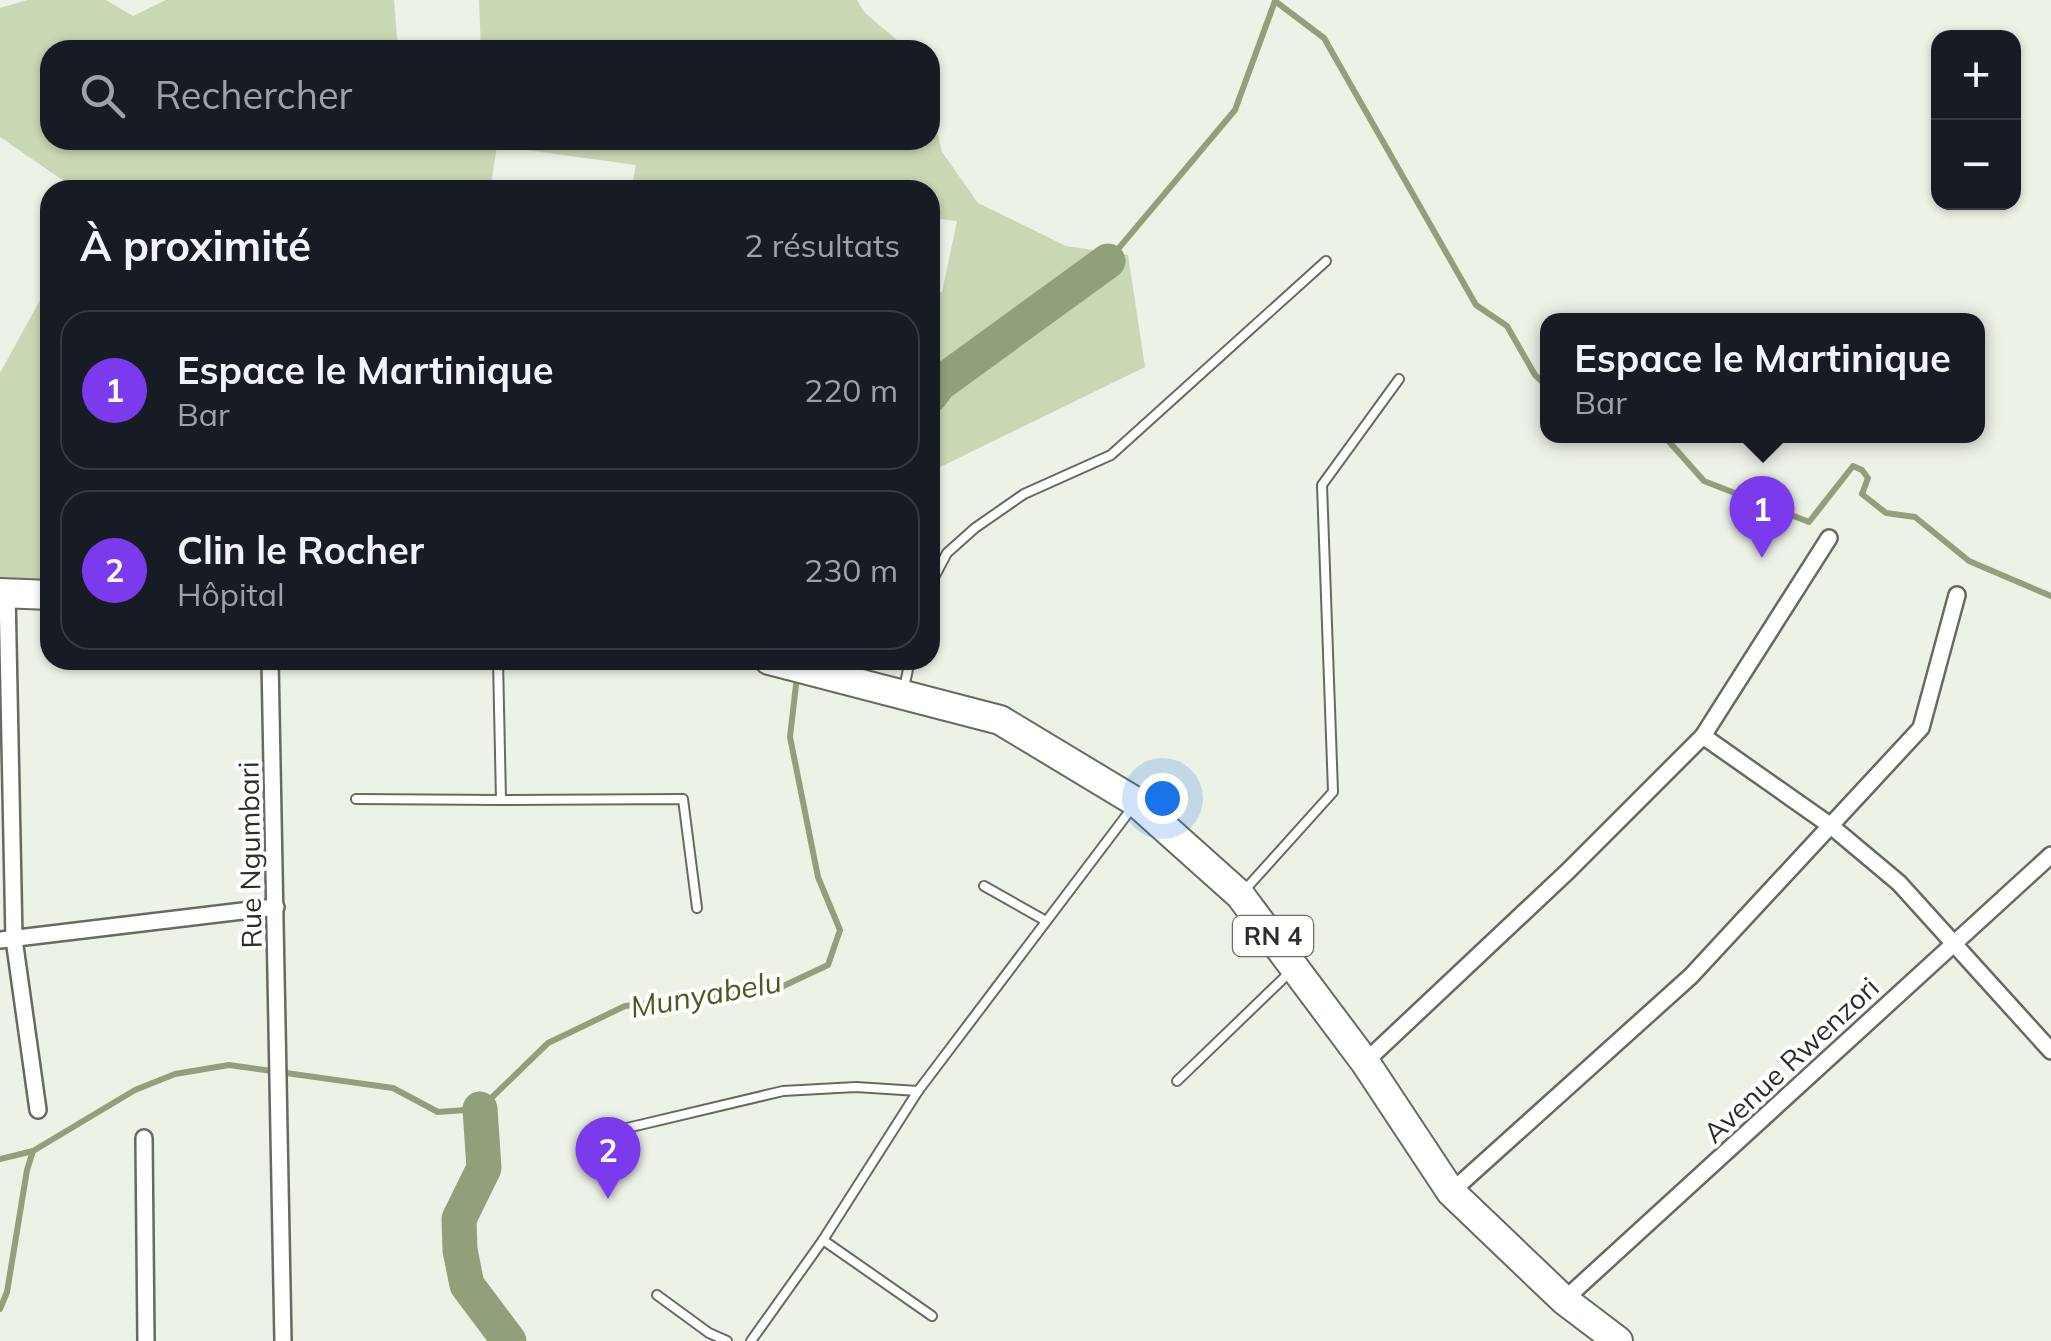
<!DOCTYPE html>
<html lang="fr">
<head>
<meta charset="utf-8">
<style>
	:root { --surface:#171b24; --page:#20242c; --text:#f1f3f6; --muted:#9ea1a6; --line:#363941; --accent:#7c3aed }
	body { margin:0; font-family:Mulish,sans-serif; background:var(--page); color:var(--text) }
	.controls { position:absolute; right:30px; top:30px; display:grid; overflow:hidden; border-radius:20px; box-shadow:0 2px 8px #0004 }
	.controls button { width:90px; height:90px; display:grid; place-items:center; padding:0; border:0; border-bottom:2px solid var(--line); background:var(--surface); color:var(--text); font:50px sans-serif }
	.you { position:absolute; left:1162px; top:798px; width:35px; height:35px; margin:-25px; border:8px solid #fff; border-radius:50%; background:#1a73e8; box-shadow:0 0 0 15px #1a73e833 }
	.badge { display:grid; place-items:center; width:65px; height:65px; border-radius:50%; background:var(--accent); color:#fff; font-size:32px; font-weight:700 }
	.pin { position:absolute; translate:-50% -82px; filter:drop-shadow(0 2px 5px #0008) }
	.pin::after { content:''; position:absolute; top:52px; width:35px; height:30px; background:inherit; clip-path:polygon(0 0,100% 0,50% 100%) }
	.popup { position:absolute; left:1540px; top:313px; width:445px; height:130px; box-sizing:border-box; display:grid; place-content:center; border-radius:20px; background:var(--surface); filter:drop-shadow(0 2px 8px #0005); font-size:32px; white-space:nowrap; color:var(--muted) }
	.popup b { font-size:38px; color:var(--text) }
	.popup::after { content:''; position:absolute; left:50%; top:100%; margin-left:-20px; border:20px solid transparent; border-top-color:var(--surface) }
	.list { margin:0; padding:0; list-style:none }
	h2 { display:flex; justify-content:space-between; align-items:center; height:130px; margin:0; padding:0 40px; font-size:42px }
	h2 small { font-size:32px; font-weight:400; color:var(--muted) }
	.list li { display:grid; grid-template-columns:65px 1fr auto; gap:30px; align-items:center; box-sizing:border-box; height:160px; margin:0 20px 20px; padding:0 20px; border:2px solid var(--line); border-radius:30px }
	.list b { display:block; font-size:38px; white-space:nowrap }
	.list p { margin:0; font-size:32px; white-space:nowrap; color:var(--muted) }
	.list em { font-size:32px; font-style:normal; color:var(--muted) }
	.icon { flex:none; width:55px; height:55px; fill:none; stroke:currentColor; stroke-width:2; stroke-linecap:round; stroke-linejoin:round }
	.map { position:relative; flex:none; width:2051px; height:1341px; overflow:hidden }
	.search { position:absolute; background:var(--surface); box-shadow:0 2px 8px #0004; left:40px; top:40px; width:900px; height:110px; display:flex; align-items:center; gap:25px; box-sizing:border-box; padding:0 35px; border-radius:30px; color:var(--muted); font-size:38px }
	.panel { position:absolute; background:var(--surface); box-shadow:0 2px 8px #0004; left:40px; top:180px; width:900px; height:490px; border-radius:30px }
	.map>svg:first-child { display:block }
	.green { fill:#c9d7b4 }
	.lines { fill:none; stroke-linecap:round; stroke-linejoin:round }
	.stream { stroke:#91a07a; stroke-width:6 }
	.river { stroke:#91a07a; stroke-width:35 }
	.lane-casing { stroke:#676a61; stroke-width:12 }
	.street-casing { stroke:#676a61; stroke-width:20 }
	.highway-casing { stroke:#676a61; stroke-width:32 }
	.lane { stroke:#fff; stroke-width:8 }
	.street { stroke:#fff; stroke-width:15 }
	.highway { stroke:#fff; stroke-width:28 }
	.labels { text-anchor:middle; stroke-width:8; stroke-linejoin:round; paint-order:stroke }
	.shield { fill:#fff; stroke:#6b6d6a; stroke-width:2.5 }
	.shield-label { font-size:25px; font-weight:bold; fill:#2c2e2a }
	.street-label { font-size:28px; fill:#2c2e2a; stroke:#fff }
	.water-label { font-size:30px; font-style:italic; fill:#495b21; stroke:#fff }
</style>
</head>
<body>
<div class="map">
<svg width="2051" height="1341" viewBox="0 0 2051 1341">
	<rect width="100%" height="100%" fill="#edf2e7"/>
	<g class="green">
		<path d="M27 0H106L133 16 166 0H394L398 50H50V140H930V100L942 152 978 203 1066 246 1128 255 1145 367 930 472V293L942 292 957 221 930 218V190H631L636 165 497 146 490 190H77L0 137V8Z"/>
		<path d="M479 0H857L865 13 909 50H481Z"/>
		<path d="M50 282V586L0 589V373Z"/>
	</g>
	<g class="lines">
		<g class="stream">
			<path d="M1275 1 1324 38 1476 305 1507 326 1535 375 1547 386"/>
			<path d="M1108 261 1235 110 1275 1"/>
			<path d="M1664 436 1704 481 1809 522 1853 466 1862 470 1868 478 1862 494 1886 513 1915 517 1969 561 2051 596"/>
			<path d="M0 1159 33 1151 135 1090 175 1074 229 1065 393 1088 438 1112 480 1109 548 1043 625 1006 779 988 828 965 840 930 818 877 790 737 797 676"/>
			<path d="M0 1309 7 1292 27 1170 33 1151"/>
		</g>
		<g class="river">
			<path d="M930 396 939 384 1108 261"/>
			<path d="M480 1109 484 1168 459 1219 460 1250 467 1285 509 1341"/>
		</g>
		<g class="lane-casing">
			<g id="lane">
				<path d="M930 585 947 553 975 528 1024 494 1111 455 1326 261"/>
				<path d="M498 660 501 800 683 799 697 908"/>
				<path d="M904 688 910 660"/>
				<path d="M356 799 501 800"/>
				<path d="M984 886 1046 921"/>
				<path d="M1243 892 1333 792 1322 485 1399 379"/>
				<path d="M1177 1081 1289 973"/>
				<path d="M627 1128 783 1091 856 1087 918 1091"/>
				<path d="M823 1240 932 1316"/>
				<path d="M657 1295 709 1333 727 1341"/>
				<path d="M751 1341 823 1240 918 1091 1132 808"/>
			</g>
		</g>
		<g class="street-casing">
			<g id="street">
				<path d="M7 593 14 939 38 1110"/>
				<path d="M270 660 283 1341"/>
				<path d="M1703 736 1831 826 1899 883 2051 1051"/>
				<path d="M0 940 276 907"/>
				<path d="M1365 1062 1567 872 1703 736 1829 538"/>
				<path d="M144 1138 146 1341"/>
				<path d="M1451 1192 1691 976 1921 728 1957 595"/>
				<path d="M1564 1300 2051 855"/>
			</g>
		</g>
		<g class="highway-casing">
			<g id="highway">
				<path d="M0 593 50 595"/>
				<path d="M769 660 1000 720 1136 802 1240 895 1365 1062 1451 1192 1564 1300 1618 1341"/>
			</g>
		</g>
		<use href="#lane" class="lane"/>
		<use href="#street" class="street"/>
		<use href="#highway" class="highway"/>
	</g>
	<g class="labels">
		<rect class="shield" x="1233" y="916" width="80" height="40" rx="8"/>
		<g class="shield-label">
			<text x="1273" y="945">RN 4</text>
		</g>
		<g class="street-label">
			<text transform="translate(250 855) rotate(-91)" y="10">Rue Ngumbari</text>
			<text transform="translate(1791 1060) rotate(-43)" y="10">Avenue Rwenzori</text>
		</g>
		<g class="water-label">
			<text transform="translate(706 995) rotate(-10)" y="10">Munyabelu</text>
		</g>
	</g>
</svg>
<div class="controls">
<button>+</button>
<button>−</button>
</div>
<div class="you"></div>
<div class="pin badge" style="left:1762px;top:558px">1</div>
<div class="popup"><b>Espace le Martinique</b>Bar</div>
<div class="pin badge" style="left:608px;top:1199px">2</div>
<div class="search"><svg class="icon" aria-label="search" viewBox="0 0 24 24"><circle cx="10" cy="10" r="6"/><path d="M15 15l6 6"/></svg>Rechercher</div>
<section class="panel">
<h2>À proximité<small>2 résultats</small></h2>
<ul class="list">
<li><span class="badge">1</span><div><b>Espace le Martinique</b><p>Bar</p></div><em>220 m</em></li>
<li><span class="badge">2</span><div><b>Clin le Rocher</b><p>Hôpital</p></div><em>230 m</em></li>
</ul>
</section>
</div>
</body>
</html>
